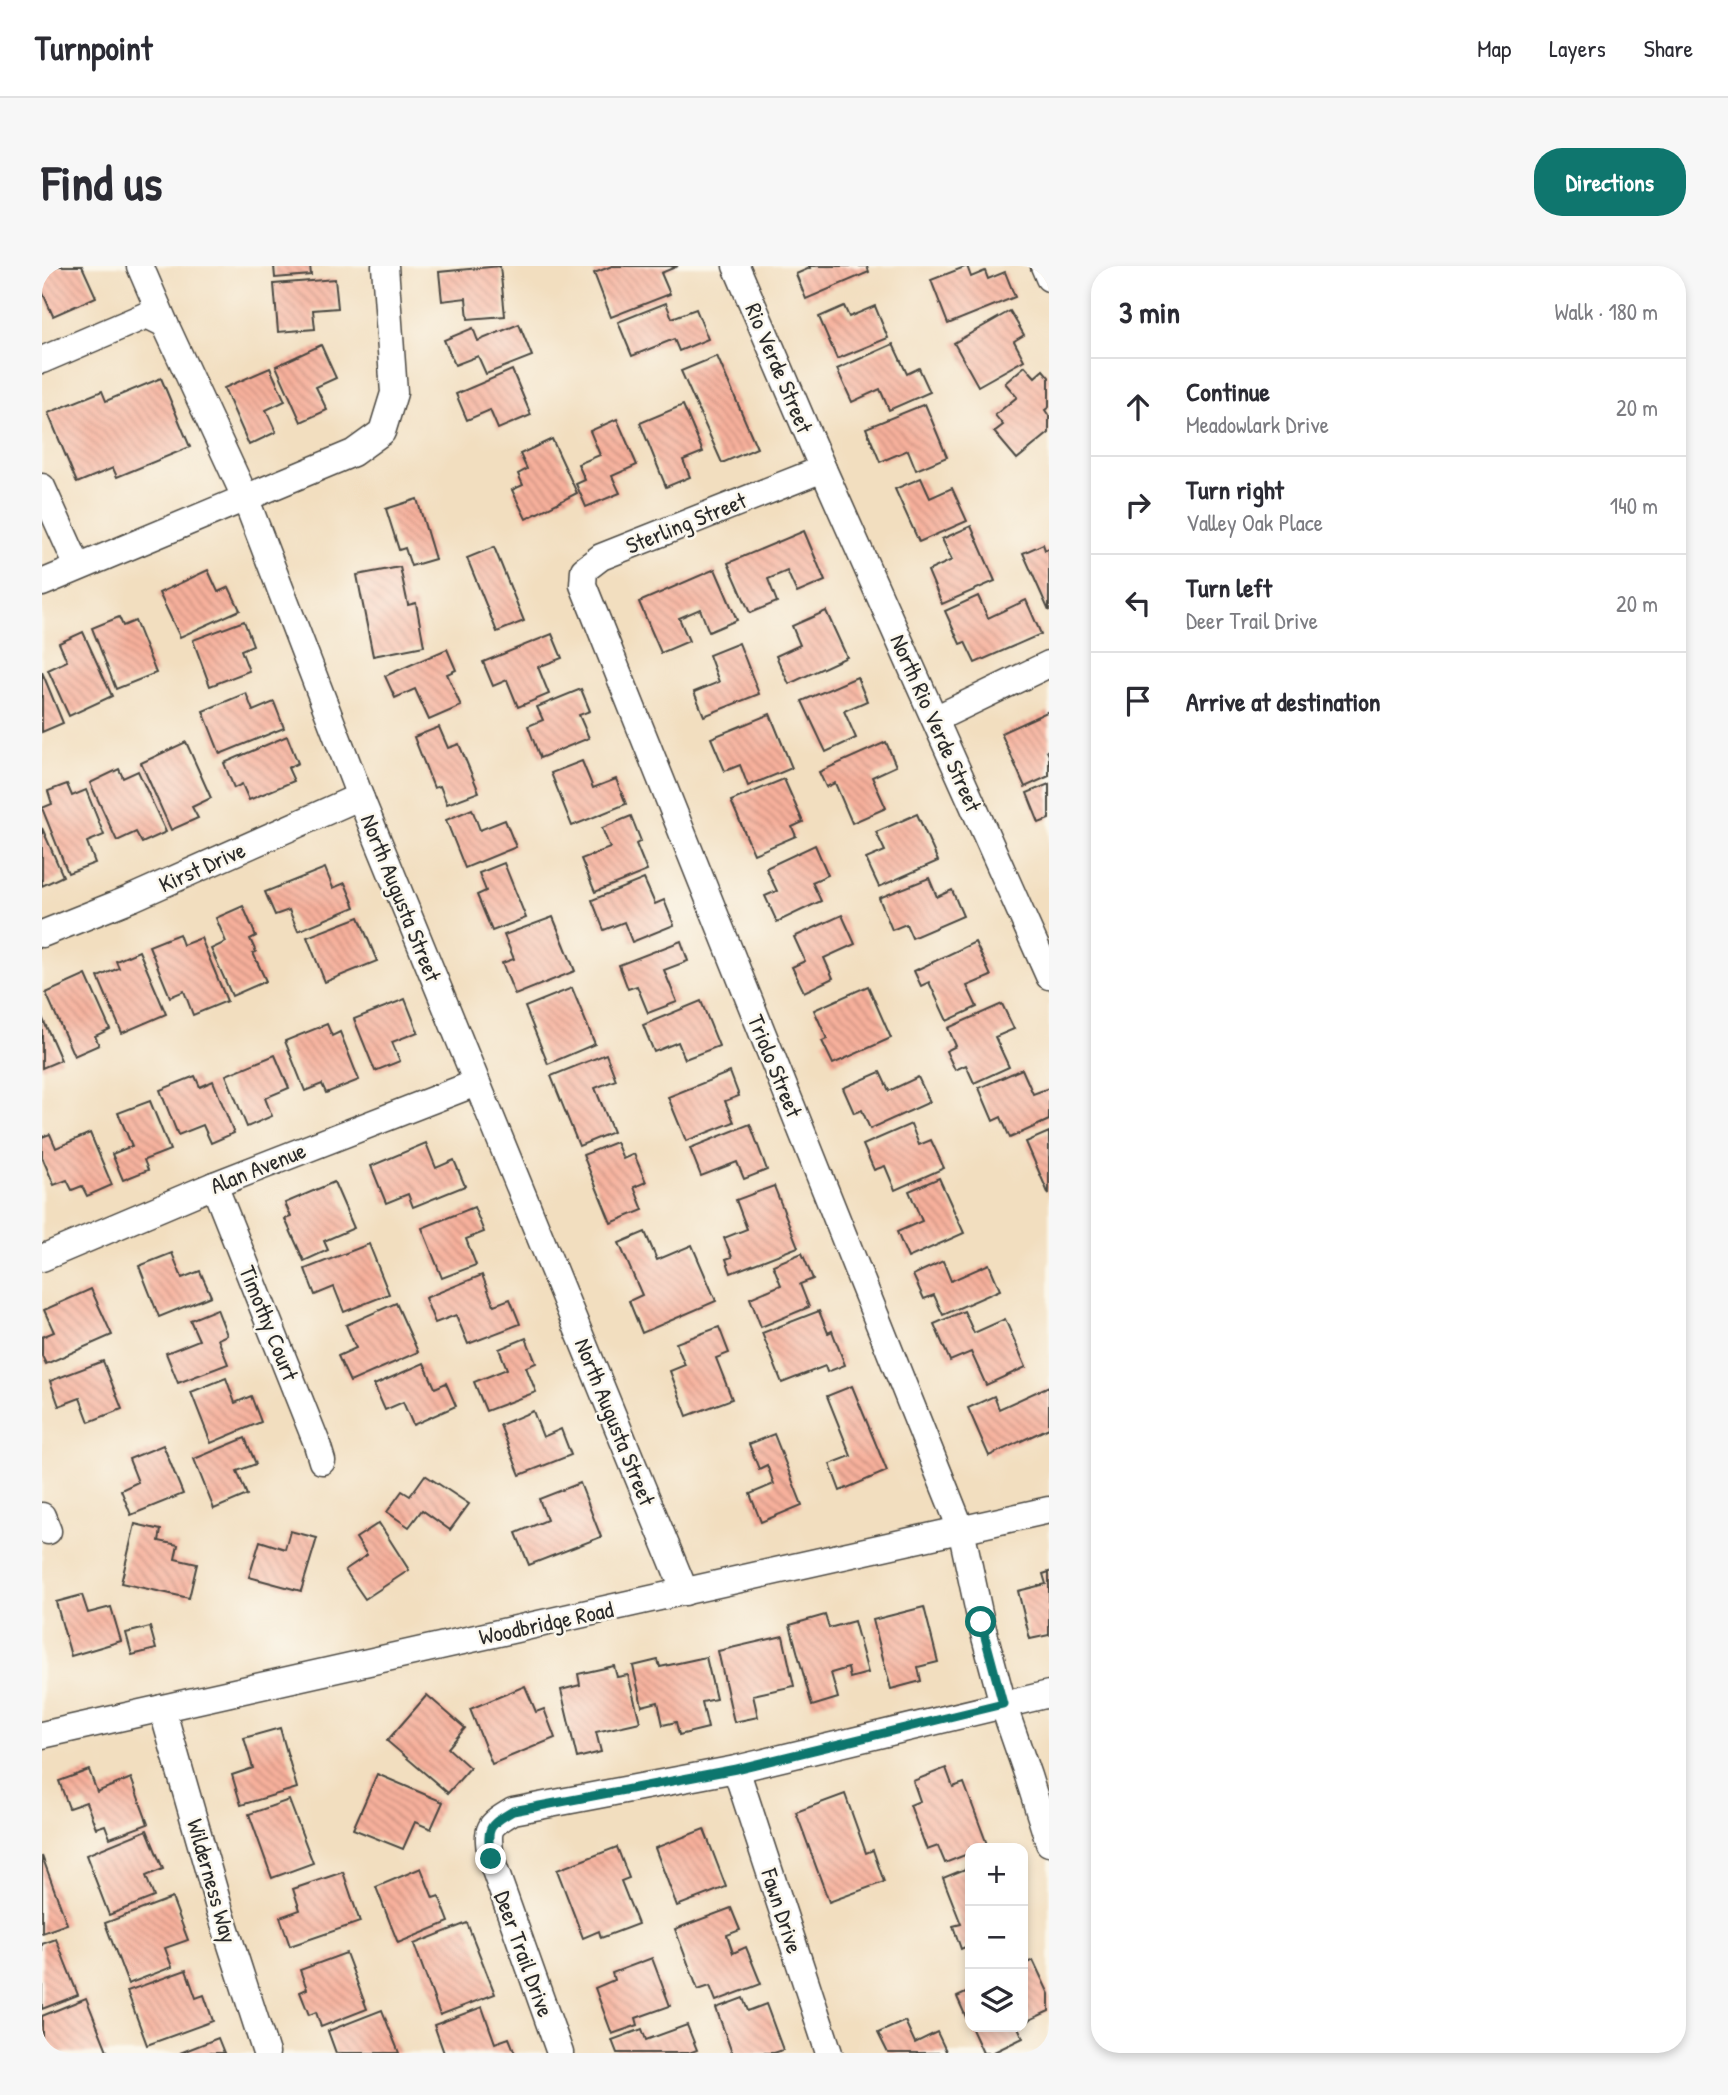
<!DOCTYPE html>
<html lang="en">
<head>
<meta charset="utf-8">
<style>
	:root { --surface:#fff; --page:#f7f7f7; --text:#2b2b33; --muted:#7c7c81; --line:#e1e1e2; --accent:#0f766e }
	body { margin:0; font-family:"Patrick Hand",sans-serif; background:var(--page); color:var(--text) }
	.controls { position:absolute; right:21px; bottom:21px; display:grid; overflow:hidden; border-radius:14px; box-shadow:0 4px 10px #0003 }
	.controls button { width:63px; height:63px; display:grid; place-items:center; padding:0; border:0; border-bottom:2px solid var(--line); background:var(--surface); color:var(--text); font:35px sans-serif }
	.stop { position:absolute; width:21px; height:21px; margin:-16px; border:5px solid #0f766e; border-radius:50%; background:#fff }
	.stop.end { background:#0f766e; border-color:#fff; box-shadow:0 2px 7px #0008 }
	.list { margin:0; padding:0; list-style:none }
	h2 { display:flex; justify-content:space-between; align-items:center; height:91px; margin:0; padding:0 28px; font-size:30px }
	h2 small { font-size:23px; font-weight:400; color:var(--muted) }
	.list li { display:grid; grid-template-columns:46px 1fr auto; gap:21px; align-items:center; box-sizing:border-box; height:98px; padding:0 28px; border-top:2px solid var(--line) }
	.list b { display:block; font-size:26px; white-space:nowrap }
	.list p { margin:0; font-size:23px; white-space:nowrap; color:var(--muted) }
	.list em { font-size:23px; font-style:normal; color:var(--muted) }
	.icon { flex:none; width:38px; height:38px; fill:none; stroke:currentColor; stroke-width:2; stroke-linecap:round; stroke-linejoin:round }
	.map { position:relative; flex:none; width:1007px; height:1787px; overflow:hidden; border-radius:28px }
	header { display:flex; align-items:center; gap:42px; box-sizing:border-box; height:98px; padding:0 35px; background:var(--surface); border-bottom:2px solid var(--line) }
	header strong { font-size:33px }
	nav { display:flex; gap:38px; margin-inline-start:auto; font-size:24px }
	.intro { display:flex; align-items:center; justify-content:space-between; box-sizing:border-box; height:168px; padding:0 42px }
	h1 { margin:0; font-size:49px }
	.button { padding:18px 32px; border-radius:28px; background:var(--accent); color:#fff; font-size:24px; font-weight:700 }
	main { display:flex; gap:42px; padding:0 42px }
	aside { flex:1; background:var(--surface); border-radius:28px; box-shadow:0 4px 10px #0003 }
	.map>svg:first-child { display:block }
	.building { fill:url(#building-back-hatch) }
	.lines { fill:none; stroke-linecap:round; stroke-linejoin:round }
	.minor-casing { stroke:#494641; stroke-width:29 }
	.minor { stroke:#fff; stroke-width:26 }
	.route { stroke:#0f766e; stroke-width:9 }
	.labels { text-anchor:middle; stroke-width:5; stroke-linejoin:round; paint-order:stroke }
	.street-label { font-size:23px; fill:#2b2b2b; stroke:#fbf7ec }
</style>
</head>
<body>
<header>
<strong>Turnpoint</strong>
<nav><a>Map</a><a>Layers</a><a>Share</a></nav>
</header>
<div class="intro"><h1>Find us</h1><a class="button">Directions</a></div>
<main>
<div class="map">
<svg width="1007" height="1787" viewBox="0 0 1007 1787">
	<defs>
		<pattern id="building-back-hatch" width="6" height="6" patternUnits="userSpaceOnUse" patternTransform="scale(1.75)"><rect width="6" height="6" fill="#f7b09b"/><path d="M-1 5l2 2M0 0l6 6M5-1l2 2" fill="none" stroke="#c88f7f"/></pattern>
	</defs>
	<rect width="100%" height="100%" fill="#fbf7ec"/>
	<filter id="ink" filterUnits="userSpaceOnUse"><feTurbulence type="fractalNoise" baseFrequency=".0143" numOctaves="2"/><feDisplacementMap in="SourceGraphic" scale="14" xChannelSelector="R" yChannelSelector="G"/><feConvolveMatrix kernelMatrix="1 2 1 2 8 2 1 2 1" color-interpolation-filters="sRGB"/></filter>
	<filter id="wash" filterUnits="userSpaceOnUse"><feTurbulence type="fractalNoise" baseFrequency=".00686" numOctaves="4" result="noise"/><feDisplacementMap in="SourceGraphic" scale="28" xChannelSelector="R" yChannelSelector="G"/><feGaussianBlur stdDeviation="1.57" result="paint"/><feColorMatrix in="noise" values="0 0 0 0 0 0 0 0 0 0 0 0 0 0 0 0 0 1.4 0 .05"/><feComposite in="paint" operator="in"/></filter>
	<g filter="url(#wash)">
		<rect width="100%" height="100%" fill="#f2debf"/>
		<g id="blocks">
			<g class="building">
				<path d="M15 0H40L54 31 11 50 0 25V7Z"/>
				<path d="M232 0H268L269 9 233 12Z"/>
				<path d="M458 0 463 50 426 53 424 32 400 35 397 6Z"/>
				<path d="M570 0H636L619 7 628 28 569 51 552 7Z"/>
				<path d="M767 0H825L827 6 764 33 754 8 768 2Z"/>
				<path d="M925 0 929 11 943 5 946 13 963 6 973 31 906 58 889 14Z"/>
				<path d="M293 13 296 42 271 44 273 63 236 66 232 18Z"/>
				<path d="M624 37 630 52 654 43 666 73 637 85 632 73 590 90 576 56Z"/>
				<path d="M802 40 807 51 833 40 846 72 795 93 777 51Z"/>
				<path d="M968 45 982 69 972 75 982 94 936 120 912 77Z"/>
				<path d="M477 58 490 90 444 108 436 90 413 99 402 74 431 62 436 75Z"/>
				<path d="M851 78 865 108 877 102 888 126 847 144 838 123 810 136 795 103Z"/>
				<path d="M279 79 294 112 274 121 285 144 259 156 234 100Z"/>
				<path d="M675 90 715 182 680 197 639 105Z"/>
				<path d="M983 100 993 111 1001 104 1007 111V141L1003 144 1007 150V167L975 193 952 166 961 159 953 149 975 131 963 117Z"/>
				<path d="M228 102 243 135 224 144 234 166 207 179 182 122Z"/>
				<path d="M470 104 489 149 456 163 448 144 425 154 414 128Z"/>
				<path d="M119 112 148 181 75 211 71 202 35 217 6 147 60 125 64 135Z"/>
				<path d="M883 138 905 191 874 204 866 184 838 196 824 162Z"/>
				<path d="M641 139 661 186 641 194 648 211 624 221 598 157Z"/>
				<path d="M575 153 595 199 570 210 578 227 544 241 534 218 543 214 536 198 558 189 548 165Z"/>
				<path d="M510 173 535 227 484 253 470 224 481 219 476 208 485 203 478 188Z"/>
				<path d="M879 212 888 232 910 222 925 255 877 276 853 223Z"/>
				<path d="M375 233 393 293 369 300 363 282 357 284 344 243Z"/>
				<path d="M929 260 953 315 900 338 886 305 910 294 900 273Z"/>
				<path d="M762 265 783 315 755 327 745 305 726 313 735 336 708 347 686 297Z"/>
				<path d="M1001 278 1003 284 1007 282V345L981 287Z"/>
				<path d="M452 281 482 355 455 366 425 292Z"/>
				<path d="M358 301 366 339 374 337 382 380 331 390 315 309Z"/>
				<path d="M673 303 695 354 667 366 658 343 637 352 647 375 619 387 597 336Z"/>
				<path d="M166 304 176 326 187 321 198 344 138 371 117 327Z"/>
				<path d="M936 330 946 352 984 334 999 368 933 397 923 376 918 378 903 345Z"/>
				<path d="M784 345 805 391 747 418 734 390 758 379 750 360Z"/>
				<path d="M77 351 81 360 93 355 114 407 74 423 50 362Z"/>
				<path d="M202 355 211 379 199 384 207 405 168 420 151 374Z"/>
				<path d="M41 366 70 430 27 450 6 404 25 395 17 377Z"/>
				<path d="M510 368 520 392 496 401 507 428 476 441 465 414 451 420 441 396Z"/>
				<path d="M697 377 717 428 662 450 652 426 677 416 667 389Z"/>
				<path d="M405 383 414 404 405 408 419 440 387 454 373 423 353 432 343 410Z"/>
				<path d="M0 406 21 457 0 466Z"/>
				<path d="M815 411 825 435 802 445 814 472 784 486 760 435Z"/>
				<path d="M539 423 548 445 537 449 547 472 498 492 486 460 501 454 495 441Z"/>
				<path d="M204 427 211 445 232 436 242 462 178 488 161 445Z"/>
				<path d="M1007 445V484L1005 485 1007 489V510L983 521 959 467Z"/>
				<path d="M728 448 750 502 706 520 698 499 683 505 669 472Z"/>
				<path d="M397 461 406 482 417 478 437 526 405 538 398 520 392 522 372 471Z"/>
				<path d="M245 470 256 497 246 502 252 515 207 534 200 518 192 522 182 497Z"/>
				<path d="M144 476 169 532 150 541 156 552 129 564 99 497Z"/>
				<path d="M844 476 854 500 830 511 844 542 810 557 793 517 784 521 777 506Z"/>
				<path d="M540 495 551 522 574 513 584 538 530 560 509 507Z"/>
				<path d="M77 503 81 512 96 505 124 566 100 577 94 566 75 575 48 517Z"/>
				<path d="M742 513 761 556 750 561 754 570 712 588 689 535Z"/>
				<path d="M25 518 30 530 44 524 62 569 45 576 53 597 26 607 0 542 10 538 6 525Z"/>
				<path d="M1007 518V553L997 557 985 527Z"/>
				<path d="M430 543 438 564 463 554 474 581 423 602 404 554Z"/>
				<path d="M875 548 896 595 837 621 824 593 843 585 834 566Z"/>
				<path d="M589 550 599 575 594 578 605 605 553 626 539 593 568 582 560 562Z"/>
				<path d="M0 562 21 610 0 620Z"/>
				<path d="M773 579 786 609 770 616 779 635 735 656 723 630 735 625 724 602Z"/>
				<path d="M462 597 484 652 450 665 435 629 444 625 437 607Z"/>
				<path d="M283 602 291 622 303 617 313 641 256 665 247 644 233 649 223 626Z"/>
				<path d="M887 612 895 631 910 624 921 650 870 672 864 658 850 664 837 632Z"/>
				<path d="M602 613 613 638 622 634 632 659 590 676 582 656 562 664 550 634Z"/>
				<path d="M201 640 214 670 208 673 214 686 211 687 224 715 190 730 169 683 184 676 174 652Z"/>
				<path d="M800 649 813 678 782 692 791 712 762 726 750 701 763 695 752 671Z"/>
				<path d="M317 651 335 695 283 716 265 671Z"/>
				<path d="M511 651 533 705 473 729 460 697 472 693 462 669Z"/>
				<path d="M137 668 141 679 159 672 185 735 151 749 142 725 128 731 107 680Z"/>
				<path d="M639 675 646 695 622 704 635 736 606 747 595 720 586 723 577 699Z"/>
				<path d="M933 676 949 710 925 720 935 741 905 755 887 716 879 720 872 705Z"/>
				<path d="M97 685 124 748 80 767 56 711 77 702 74 695Z"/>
				<path d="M44 709 68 763 53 770 57 779 32 790 4 727Z"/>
				<path d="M826 720 849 772 791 798 780 775 785 773 772 744Z"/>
				<path d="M530 722 553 778 506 798 483 741Z"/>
				<path d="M363 733 376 766 350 776 358 795 333 805 312 753Z"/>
				<path d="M659 735 677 780 643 793 636 776 612 786 601 759Z"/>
				<path d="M960 738 972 763 953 771 967 801 932 817 924 799 913 804 904 785 914 780 906 762Z"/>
				<path d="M0 751 19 794 0 802Z"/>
				<path d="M285 758 290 770 298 766 317 814 284 827 280 818 263 825 243 775Z"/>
				<path d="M564 788 574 814 553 822 571 866 537 880 509 810Z"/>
				<path d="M233 789 247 822 223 832 230 850 205 861 184 809Z"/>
				<path d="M980 803 991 828 1007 822V854L968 872 959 851 951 855 937 822Z"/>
				<path d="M688 806 697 830 683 835 692 856 644 875 626 831Z"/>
				<path d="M838 806 847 825 876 811 888 836 828 863 820 844 812 847 801 822Z"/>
				<path d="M153 810 158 821 171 815 192 867 169 877 161 859 136 869 118 824Z"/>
				<path d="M108 835 128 884 102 894 106 904 81 914 70 888 90 880 76 847Z"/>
				<path d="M708 858 725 904 702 913 695 896 659 910 648 882Z"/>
				<path d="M869 858 877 879 889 874 902 902 853 924 843 900 832 904 821 879Z"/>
				<path d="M1007 866V929L984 876Z"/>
				<path d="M48 867 70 919 45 930 40 920 30 924 25 914 12 919 0 891V871L8 868 14 882Z"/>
				<path d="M574 876 581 893 592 888 604 916 592 921 601 944 569 957 541 889Z"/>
				<path d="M384 877 394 902 412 894 423 920 371 941 366 928 344 937 329 900Z"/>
				<path d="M897 912 922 967 866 992 855 966 880 955 867 925Z"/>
				<path d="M292 916 312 962 282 975 286 984 262 995 243 953 249 951 243 937Z"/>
				<path d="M732 920 756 981 689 1007 684 993 690 991 682 972 705 963 694 934Z"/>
				<path d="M432 941 442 966 424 973 434 999 400 1012 380 962Z"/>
				<path d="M603 966 615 994 650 979 674 1035 600 1067 587 1035 600 1029 577 977Z"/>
				<path d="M327 978 347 1028 302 1046 292 1021 273 1029 263 1003Z"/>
				<path d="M130 987 140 1012 158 1005 169 1030 117 1051 97 1000Z"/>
				<path d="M760 987 771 1013 758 1018 767 1041 719 1061 708 1032 739 1019 731 999Z"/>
				<path d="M901 995 909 1015 947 998 958 1024 901 1049 892 1029 882 1033 871 1009Z"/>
				<path d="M440 1009 452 1039 468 1033 478 1058 426 1078 414 1049 393 1057 383 1032Z"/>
				<path d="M49 1023 70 1069 4 1098 0 1090V1071L12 1066 2 1044Z"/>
				<path d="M354 1037 376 1086 308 1116 296 1090 314 1082 304 1059Z"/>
				<path d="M175 1043 185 1069 176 1073 186 1098 136 1117 124 1087 157 1074 148 1054Z"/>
				<path d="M777 1045 786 1067 790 1065 803 1099 785 1106 783 1100 740 1117 720 1067Z"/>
				<path d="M922 1045 932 1067 963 1053 984 1101 944 1119 929 1086 908 1095 892 1058Z"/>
				<path d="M677 1061 687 1087 674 1092 690 1133 645 1150 628 1105 643 1099 634 1077Z"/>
				<path d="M484 1072 494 1097 484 1101 494 1126 444 1145 432 1116 465 1103 457 1083Z"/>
				<path d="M61 1095 80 1143 47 1156 38 1132 17 1140 8 1115Z"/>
				<path d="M382 1097 393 1122 404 1117 414 1140 371 1159 361 1136 343 1144 332 1119Z"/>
				<path d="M184 1112 193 1137 209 1130 219 1156 169 1177 149 1126Z"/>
				<path d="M810 1120 845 1205 798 1225 788 1198 809 1190 785 1130Z"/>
				<path d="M1007 1120V1162L947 1190 926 1142 952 1130 957 1143Z"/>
				<path d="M491 1145 501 1171 519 1163 529 1189 478 1209 458 1159Z"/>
				<path d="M732 1168 760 1239 719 1256 708 1228 732 1218 725 1199 717 1203 707 1178Z"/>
				<path d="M203 1172 214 1198 195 1205 205 1229 172 1243 152 1193Z"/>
				<path d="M121 1179 141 1228 89 1249 79 1224 96 1216 87 1193Z"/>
				<path d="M383 1209 427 1238 408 1264 380 1244 367 1261 345 1246 360 1225 368 1230Z"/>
				<path d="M538 1217 559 1271 487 1299 474 1267 505 1254 497 1233Z"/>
				<path d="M337 1257 367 1304 323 1333 303 1304 325 1289 314 1272Z"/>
				<path d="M93 1258 119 1264 117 1275 136 1279 133 1293 155 1298 147 1332 79 1317Z"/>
				<path d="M248 1265 275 1272 259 1325 207 1311 218 1275 243 1283Z"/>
				<path d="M1007 1306V1369L988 1373 976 1325 1004 1318 1001 1308Z"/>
				<path d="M40 1329 46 1347 69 1341 79 1375 29 1390 14 1336Z"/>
				<path d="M882 1341 896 1396 876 1401 879 1415 849 1423 831 1354Z"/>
				<path d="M783 1349 787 1362 812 1355 826 1407 808 1412 806 1402 789 1407 796 1432 770 1440 748 1359Z"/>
				<path d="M108 1361 114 1383 90 1389 84 1367Z"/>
				<path d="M741 1370 752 1420 711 1429 716 1451 692 1456 676 1385Z"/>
				<path d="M664 1391 674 1433 660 1436 666 1462 637 1469 634 1456 621 1459 616 1436 600 1440 591 1400 616 1394 618 1401Z"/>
				<path d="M572 1400 575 1411 586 1409 598 1456 554 1466 559 1486 535 1492 519 1424 538 1419 536 1408Z"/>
				<path d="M483 1420 494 1446 502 1443 513 1472 450 1498 428 1443Z"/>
				<path d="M385 1429 423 1462 406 1482 428 1502 406 1527 345 1475Z"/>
				<path d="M238 1462 255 1522 199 1539 190 1509 211 1502 202 1472Z"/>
				<path d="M904 1502 911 1521 922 1517 946 1581 928 1582V1587L903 1597 896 1580 885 1584 868 1539 878 1535 871 1515Z"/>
				<path d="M47 1504 55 1526 89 1512 106 1558 68 1572 63 1559 54 1562 44 1536 27 1542 17 1515Z"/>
				<path d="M335 1508 401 1536 389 1563 373 1556 361 1583 311 1563Z"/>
				<path d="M803 1528 824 1587 831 1584 842 1616 787 1636 754 1546Z"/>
				<path d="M247 1534 271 1597 230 1612 207 1548Z"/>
				<path d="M662 1563 684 1621 635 1640 613 1582Z"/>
				<path d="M105 1564 121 1603 104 1610 112 1631 67 1649 44 1589Z"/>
				<path d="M575 1581 587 1612 579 1615 596 1658 559 1672 557 1665 541 1672 515 1604Z"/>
				<path d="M0 1590 25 1658 0 1667Z"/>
				<path d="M928 1601V1679L919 1683 911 1660 919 1658 901 1612Z"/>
				<path d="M379 1602 391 1632 397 1630 407 1656 356 1677 334 1621Z"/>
				<path d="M301 1606 318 1656 248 1680 238 1651 258 1644 251 1623Z"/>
				<path d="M130 1632 146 1674 123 1682 130 1701 86 1718 63 1657Z"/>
				<path d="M689 1642 698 1664 685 1669 691 1687 704 1681 719 1718 674 1735 668 1720 656 1724 633 1663Z"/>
				<path d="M425 1657 453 1728 398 1749 372 1678Z"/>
				<path d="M14 1673 36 1729 0 1743V1678Z"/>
				<path d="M304 1687 325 1743 279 1761 274 1746 267 1749 258 1726 265 1723 258 1704Z"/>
				<path d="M610 1692 628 1740 594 1752 596 1759 570 1768 553 1722 572 1714 570 1707Z"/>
				<path d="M991 1694 1007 1728V1745L981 1757V1699Z"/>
				<path d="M144 1704 154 1732 162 1729 171 1755 105 1779 85 1725Z"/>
				<path d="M928 1725V1760L915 1731Z"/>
				<path d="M44 1732 66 1787H0L3 1785 0 1776V1750Z"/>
				<path d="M701 1732 706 1745 724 1738 741 1784 732 1787H690L674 1742Z"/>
				<path d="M440 1741 453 1777 467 1772 473 1787H402L392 1759Z"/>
				<path d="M340 1744 357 1787H294L286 1765Z"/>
				<path d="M863 1755 873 1777 895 1766 905 1787H846L836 1767Z"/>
				<path d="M645 1759 655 1784 647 1787H575L570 1774 600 1763 604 1774Z"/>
				<path d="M929 1761H976L981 1772 950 1787H941Z"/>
				<path d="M176 1772 182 1787H138Z"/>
			</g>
		</g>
	</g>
	<g filter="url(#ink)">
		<use href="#blocks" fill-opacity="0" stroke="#494641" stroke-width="2"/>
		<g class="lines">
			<g class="minor-casing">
				<g id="minor">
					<path d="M98 0 123 58"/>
					<path d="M694 0 781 203 1007 710"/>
					<path d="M1002 0 1007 12"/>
					<path d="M0 94 105 49 123 58 203 231 319 533 643 1326"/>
					<path d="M781 203 559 291 542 304 541 319 919 1263 939 1356 961 1438 986 1510 1007 1577"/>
					<path d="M0 221 36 301"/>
					<path d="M0 317 311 187 340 166 352 127 343 0"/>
					<path d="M893 453 1007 398"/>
					<path d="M0 668 90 632 310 534 319 533"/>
					<path d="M172 919 274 1175 280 1195"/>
					<path d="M0 992 172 919 434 817"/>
					<path d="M0 1250 6 1265"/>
					<path d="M120 1442 178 1645 224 1787"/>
					<path d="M0 1469 1007 1244"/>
					<path d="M694 1503 787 1787"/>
					<path d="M518 1787 449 1593C445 1562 444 1561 471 1545L694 1503 1007 1428"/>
				</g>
			</g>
			<use href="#minor" class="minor"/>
		</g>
	</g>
	<g class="lines" filter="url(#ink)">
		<path class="route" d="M449 1593C445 1562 444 1561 471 1545L694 1503 961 1438 939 1356"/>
	</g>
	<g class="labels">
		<g class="street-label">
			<text transform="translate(737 102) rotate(67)" y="8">Rio Verde Street</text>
			<text transform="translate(644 257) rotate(-22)" y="8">Sterling Street</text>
			<text transform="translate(894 457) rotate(66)" y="8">North Rio Verde Street</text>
			<text transform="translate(160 601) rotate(-24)" y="8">Kirst Drive</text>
			<text transform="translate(359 632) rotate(68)" y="8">North Augusta Street</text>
			<text transform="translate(733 800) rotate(68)" y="8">Triolo Street</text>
			<text transform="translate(216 902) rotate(-22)" y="8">Alan Avenue</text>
			<text transform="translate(227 1057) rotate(68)" y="8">Timothy Court</text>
			<text transform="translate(573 1156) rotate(68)" y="8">North Augusta Street</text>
			<text transform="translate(504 1357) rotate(-12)" y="8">Woodbridge Road</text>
			<text transform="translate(170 1615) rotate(74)" y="8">Wilderness Way</text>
			<text transform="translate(740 1645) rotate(72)" y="8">Fawn Drive</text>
			<text transform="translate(482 1688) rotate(70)" y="8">Deer Trail Drive</text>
		</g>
	</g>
</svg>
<div class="controls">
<button>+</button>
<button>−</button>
<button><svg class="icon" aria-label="layers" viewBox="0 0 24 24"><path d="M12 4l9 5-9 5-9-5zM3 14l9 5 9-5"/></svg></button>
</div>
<div class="stop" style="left:939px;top:1356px"></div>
<div class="stop end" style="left:449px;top:1593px"></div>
</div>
<aside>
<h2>3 min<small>Walk · 180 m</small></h2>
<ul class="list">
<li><svg class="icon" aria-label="ahead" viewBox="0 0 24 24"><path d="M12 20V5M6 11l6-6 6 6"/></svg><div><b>Continue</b><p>Meadowlark Drive</p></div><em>20 m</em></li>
<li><svg class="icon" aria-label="right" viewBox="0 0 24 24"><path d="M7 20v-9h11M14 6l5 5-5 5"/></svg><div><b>Turn right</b><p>Valley Oak Place</p></div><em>140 m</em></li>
<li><svg class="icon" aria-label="left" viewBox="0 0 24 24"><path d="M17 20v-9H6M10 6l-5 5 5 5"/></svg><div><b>Turn left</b><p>Deer Trail Drive</p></div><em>20 m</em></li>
<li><svg class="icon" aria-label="arrive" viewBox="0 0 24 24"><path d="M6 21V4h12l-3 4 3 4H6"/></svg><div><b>Arrive at destination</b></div></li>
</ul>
</aside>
</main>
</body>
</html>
